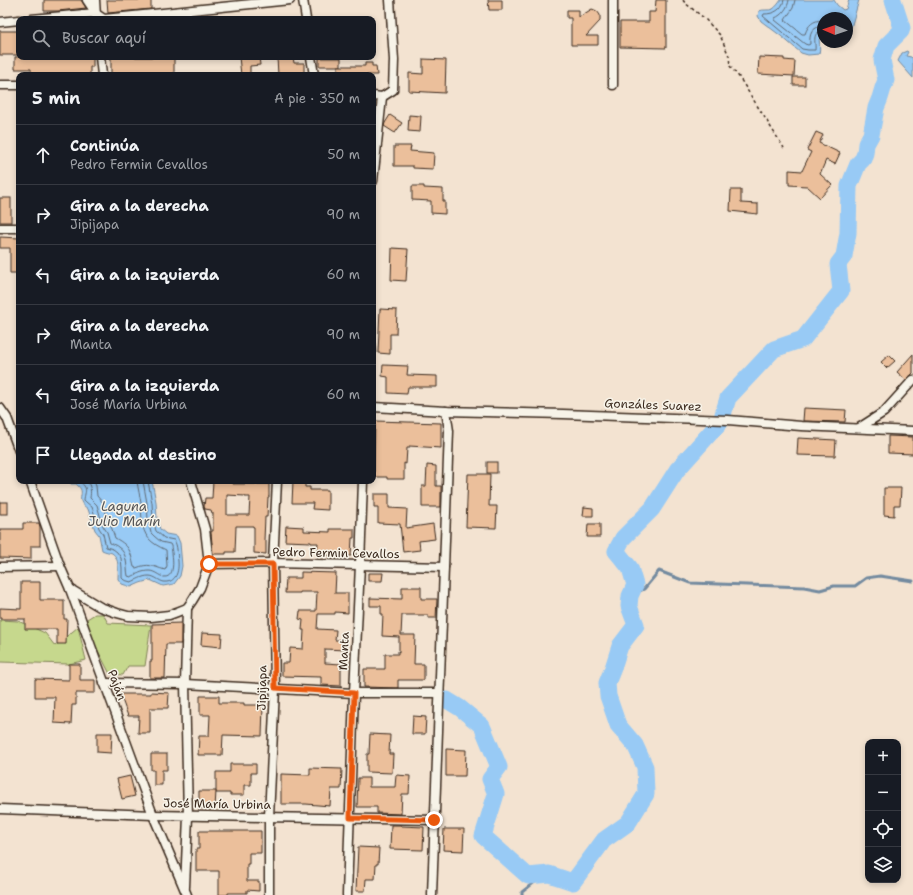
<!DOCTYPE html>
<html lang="es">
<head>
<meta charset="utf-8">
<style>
	:root { --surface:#171b24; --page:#20242c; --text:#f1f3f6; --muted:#9ea1a6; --line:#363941 }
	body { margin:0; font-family:"Shantell Sans",sans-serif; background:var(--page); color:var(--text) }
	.controls { position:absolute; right:12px; bottom:12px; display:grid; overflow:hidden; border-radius:8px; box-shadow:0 2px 6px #0003 }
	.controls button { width:36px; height:36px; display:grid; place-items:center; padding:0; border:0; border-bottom:1px solid var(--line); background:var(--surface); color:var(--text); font:20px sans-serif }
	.compass { position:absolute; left:817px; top:12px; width:36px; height:36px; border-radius:50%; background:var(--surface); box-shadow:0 2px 6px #0003; rotate:272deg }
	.stop { position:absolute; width:12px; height:12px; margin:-9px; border:3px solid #ea580c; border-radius:50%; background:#fff }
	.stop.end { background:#ea580c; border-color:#fff; box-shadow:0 1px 4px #0008 }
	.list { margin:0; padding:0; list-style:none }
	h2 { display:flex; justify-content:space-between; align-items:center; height:52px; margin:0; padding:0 16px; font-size:17px }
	h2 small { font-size:13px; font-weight:400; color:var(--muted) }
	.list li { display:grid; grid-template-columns:26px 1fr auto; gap:12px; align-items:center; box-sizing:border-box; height:60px; padding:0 16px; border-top:1px solid var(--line) }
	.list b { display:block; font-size:15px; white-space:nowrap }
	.list p { margin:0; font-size:13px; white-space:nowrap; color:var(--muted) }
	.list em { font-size:13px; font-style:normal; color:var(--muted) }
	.icon { flex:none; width:22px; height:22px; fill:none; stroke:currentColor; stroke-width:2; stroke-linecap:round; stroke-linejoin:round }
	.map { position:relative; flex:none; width:913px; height:895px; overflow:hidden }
	.search { position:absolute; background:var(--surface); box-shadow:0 2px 6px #0003; left:16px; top:16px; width:360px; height:44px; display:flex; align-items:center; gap:10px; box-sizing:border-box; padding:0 14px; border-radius:8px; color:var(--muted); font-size:15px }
	.panel { position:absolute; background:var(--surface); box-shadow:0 2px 6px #0003; left:16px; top:72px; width:360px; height:412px; border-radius:8px }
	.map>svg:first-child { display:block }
	.green { fill:#c6d88d; stroke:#808156 }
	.water { fill:#98caf5; stroke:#738a9f }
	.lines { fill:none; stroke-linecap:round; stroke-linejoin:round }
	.shore { stroke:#606a74; stroke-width:1 }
	.stream { stroke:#738a9f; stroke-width:3 }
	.river { stroke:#98caf5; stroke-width:17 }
	.building { fill:#ebbf9b; stroke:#3b2a1e; fill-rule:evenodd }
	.minor-casing { stroke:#3b2a1e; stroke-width:11 }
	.path { stroke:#3b2a1e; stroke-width:1.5; stroke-dasharray:3 3; stroke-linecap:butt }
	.minor { stroke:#f7f3e8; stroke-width:8 }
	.route { stroke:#ea580c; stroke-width:5 }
	.labels { text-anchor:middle; stroke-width:3; stroke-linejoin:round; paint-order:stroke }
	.street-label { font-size:12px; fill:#3b2a1e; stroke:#f7f3e8 }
	.water-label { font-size:13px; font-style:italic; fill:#525254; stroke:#f7f3e8 }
</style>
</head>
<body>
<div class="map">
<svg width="913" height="895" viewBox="0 0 913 895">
	<rect width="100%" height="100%" fill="#f3e3d1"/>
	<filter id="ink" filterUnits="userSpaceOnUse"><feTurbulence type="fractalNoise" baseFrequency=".025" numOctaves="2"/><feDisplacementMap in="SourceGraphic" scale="8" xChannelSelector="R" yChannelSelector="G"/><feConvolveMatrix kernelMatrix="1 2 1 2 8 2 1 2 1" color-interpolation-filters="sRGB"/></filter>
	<g filter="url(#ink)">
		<g class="green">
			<path d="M95 614H103L108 623 151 625 145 666H128L123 675 110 674 90 635 87 619Z"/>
			<path d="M0 620 18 621 45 633 55 646 78 627 86 660 69 664 0 662Z"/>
		</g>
		<g class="water">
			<path d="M781 0H834L837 5 843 10 846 9 849 0H859L851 28 847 29V18H823V35H820C818 42 821 47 819 54L808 55 801 53 781 36 761 21 758 16 759 11C763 9 769 11 773 9 776 7 779 3 781 0Z"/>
			<path d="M907 51 908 52 906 56 911 57 913 59V78L898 61 902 53Z"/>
			<path d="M69 481H152L156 502 157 519 160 529 166 534 177 536 180 543 182 566 180 576 174 584 163 586 150 580 140 583 131 587 122 584 118 579C118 572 120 558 112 553 109 552 106 552 102 550L99 535 95 530 88 509C72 498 89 494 76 484H71Z"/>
		</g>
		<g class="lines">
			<g class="shore">
				<path d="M784 0C782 10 774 14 764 14L763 16 802 49 808 50H815C816 42 811 32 823 31"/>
				<path d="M789 0C788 8 782 15 775 18V20L805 44 808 45 810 44C809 34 812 27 823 26"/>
				<path d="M795 0 793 8 785 20 802 34H805C808 25 813 20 823 20"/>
				<path d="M79 481C89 489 85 490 84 500L86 502 92 507 99 528 103 534 106 547 113 549 117 552 121 558 122 568V578L124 580 131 582C137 580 142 576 149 576 155 576 159 581 164 582 176 583 179 571 178 561 177 554 178 546 174 540L164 538 156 531 153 519 152 503 148 481"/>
				<path d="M87 481C91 486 91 492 90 498L97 505 103 526 107 532 110 543C112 544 116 545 118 547 128 553 126 566 128 576L131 577C137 574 142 571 149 571 155 571 159 576 164 577 177 578 172 553 171 546L170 544 161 542 154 536 151 533 148 520 147 503 143 481"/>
				<path d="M94 481 96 486 97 496 103 503 109 523 112 529 115 538C131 547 130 551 134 567L136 568C149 563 152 566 165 570L167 566 166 550C151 543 143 537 142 519 141 514 142 508 141 503 140 496 138 489 137 481"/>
			</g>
			<g class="stream">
				<path d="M630 596 644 589 659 571 690 583 804 587 820 590 834 586H855L866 578 880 576 913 581"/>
				<path d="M522 895V892L536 881 549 874"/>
			</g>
			<path class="river" d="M447 700 460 708 482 726 499 767 490 779 496 794 483 836 528 876 549 874 573 882 604 840 628 823 646 794 645 767 635 745 618 725 608 696 607 683 613 668 620 646 636 625 629 606 630 596 635 585 630 568 616 551 623 538 652 509 677 470 721 421 728 398 774 349 803 339 841 291 838 264 844 256 848 233 849 186 858 164 863 159 865 153 866 144 871 135 876 108 880 98 883 88 886 80 882 60 886 46 901 31 902 28 893 0"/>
		</g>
		<g class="building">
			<path d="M44 0H81L86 8 58 11H44Z"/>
			<path d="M107 0H151V9L108 13Z"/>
			<path d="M488 0H502V10H489Z"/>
			<path d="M656 0H666V48L620 47V22H649V12H655Z"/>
			<path d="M592 9 597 11 600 15V21L586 36H598V45H571V18H567V10H579V17Z"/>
			<rect x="0" y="31" width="19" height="24"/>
			<path d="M15 57H93V67H90V75H31V69H15Z"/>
			<rect x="111" y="57" width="63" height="18"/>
			<path d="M239 57H259L260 65 250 66V75H241Z"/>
			<path d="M277 57H293L294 63H304V75H278Z"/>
			<path d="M759 57 784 58V60L795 61 794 76 758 74Z"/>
			<rect x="319" y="58" width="22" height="8"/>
			<path d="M423 59 446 60 445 93 409 91V73L423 74Z"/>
			<path d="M365 63H372V66H376L377 75H338V66H365Z"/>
			<rect x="793" y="77" width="12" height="8"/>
			<path d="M390 115 402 123 395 133 384 126 385 123Z"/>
			<path d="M409 115 421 116 420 132 408 131Z"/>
			<path d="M816 132 823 135 819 143 840 153 835 164 826 160 820 174 832 185 820 198 807 186 789 185V170L802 171 811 152 807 150Z"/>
			<path d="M394 146H411L410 151 434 153 433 169 413 168V166H394Z"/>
			<path d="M412 186H424V188L443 189V201H445V214L431 213V201L412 200Z"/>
			<path d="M731 190H741V203L758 204V214L730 211Z"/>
			<rect x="0" y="198" width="11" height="24"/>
			<path d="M0 237 19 238V273H10V248H0Z"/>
			<path d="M392 248 408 249 406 281 391 280Z"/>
			<path d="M380 309 397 310 396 334H390V354L378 353Z"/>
			<path d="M913 354V373L906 380 897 372Z"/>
			<path d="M889 355 895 361 887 368 881 362Z"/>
			<path d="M383 365 408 366 407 375 437 376V387H408L407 394 388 393V377L382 376Z"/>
			<path d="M804 408 846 410 845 422 803 421Z"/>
			<path d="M375 421 441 423V448L409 446V448H407L406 464 404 463V479H387V477H374Z"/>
			<path d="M888 436 913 437V454L888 453Z"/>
			<path d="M798 438 836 440 835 456 797 455Z"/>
			<rect x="487" y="462" width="10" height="11"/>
			<path d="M427 465 436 466V486H441V507H422V486H426Z"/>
			<path d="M468 474H490L489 506H497L496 528 466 527Z"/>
			<path d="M213 481H233V484H269V497H268L267 517H265L264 540H266V554L254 553V527H253V526H236L235 552H226V554H213L211 533V531H213V513H212L211 510 205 509 204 507 205 498H212ZM227 495 245 496V497H250L249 515H227Z"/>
			<path d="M293 481H305V487H310V490H328V510L312 509 313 503H292Z"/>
			<path d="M884 488H901L900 505H894V516L884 515Z"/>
			<path d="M374 494H389V508L407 509 406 528 433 524 435 539 419 541 420 550 403 552 400 524 378 523V507H374Z"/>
			<rect x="0" y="502" width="8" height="12"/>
			<path d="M584 507 593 508V516H583Z"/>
			<path d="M23 523H39L40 527V546H31V559L0 558V529H23Z"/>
			<path d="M588 524H600V537H587Z"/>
			<path d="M286 526 304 527V531L330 532V529H354V538H352L351 556 317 555 318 543H311V542L285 541Z"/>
			<path d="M301 572 336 573 335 593H348V613L335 612V614H318L317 629 336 630 335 640H345V650L325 649V663L341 664V686L321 685V677L282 676V663H289L290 648 303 649 304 630H302L303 620 299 619 300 611H316L317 592H300V593H285L286 578H301Z"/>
			<path d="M368 573H383L382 581H368Z"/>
			<path d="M21 582H40V600H64V619H67L66 644H57V629H25V619H0V608L21 609Z"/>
			<path d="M402 587H421V599H437L436 618H428V615H402L401 635H415L414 664H424V680H398V688L364 687V669H385V654H398V651L399 652V637L382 636 383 614H381V606H370V598L402 599Z"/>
			<path d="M181 623V644H166L165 678H150V661H152V624Z"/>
			<path d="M202 633 222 634 221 647 201 645Z"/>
			<path d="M69 664H80V680H95V693H76V705H72L71 724 54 723 55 697H35V679L69 680Z"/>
			<path d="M151 692 169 693 168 708H150V733H138L139 716H128L120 694H151Z"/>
			<path d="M200 696H219V703H244V705H263L262 736 223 735 222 755H198L199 736H209L210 715H200Z"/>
			<path d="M413 716 426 717 425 734H412Z"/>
			<path d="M97 733H112L111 753 97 752Z"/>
			<path d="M370 734 390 735 389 754H393L392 773 367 772V754H369Z"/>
			<path d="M446 749 466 750 465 776H446Z"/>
			<path d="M151 754H167V770H162V785H154V770H151Z"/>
			<path d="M230 764H256V773H251V785H244V795H230V793H216V772H230Z"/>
			<path d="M310 768 342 769 341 789H331L330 806 306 804H281V774L310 775Z"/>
			<path d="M396 775 410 776 409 794H402L401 814 377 813V807H357L358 778H369V787H395Z"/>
			<path d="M130 776 135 796 122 799 117 779Z"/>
			<path d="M199 791H216L215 808H199Z"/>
			<path d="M391 825H401V826L424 827 423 850 390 849Z"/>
			<path d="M444 829H464L463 851 443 850Z"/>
			<path d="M199 831H261V853H249V864H247V881H259V891L247 890V893H228V895H219V871H196V849H199Z"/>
			<path d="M358 847 379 848 378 864H376L375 879H366L365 891H356Z"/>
		</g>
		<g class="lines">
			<g class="minor-casing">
				<g id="minor">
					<path d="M87 0 95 12"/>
					<path d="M95 0 96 17"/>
					<path d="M303 0 306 19"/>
					<path d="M613 0V85"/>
					<path d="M32 19 95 13 104 19 290 0"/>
					<path d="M0 22 19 20"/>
					<path d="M100 57 102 75"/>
					<path d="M311 57 314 75"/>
					<path d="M0 85H19"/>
					<path d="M373 96 382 97 393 90 394 60 390 0"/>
					<path d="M373 181 382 97"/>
					<path d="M0 228H19"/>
					<path d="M373 407 446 411 563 414 728 420 801 426 913 431"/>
					<path d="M0 408 7 418 19 451"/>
					<path d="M859 428 884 412 913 380"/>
					<path d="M30 481 60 566 70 589 153 815 187 895"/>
					<path d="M209 564 273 563 444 567"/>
					<path d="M0 567 60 566"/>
					<path d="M70 589 100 607 117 613 128 616 151 617 169 615 177 612 187 608 192 601 200 588 209 564 205 529 191 481"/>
					<path d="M104 683 185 684 354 693H439"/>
					<path d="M0 809 153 815 434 820"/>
					<path d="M185 887 188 816 185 684 187 608"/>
					<path d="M269 895V817L275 689 273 563 277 481"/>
					<path d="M347 895 354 693 360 565 363 481"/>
					<path d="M432 895 449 431 446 411"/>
				</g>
			</g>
			<path class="path" d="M683 0 685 3 704 18 720 35 729 56 730 66 739 77 784 148"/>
			<use href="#minor" class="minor"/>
		</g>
	</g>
	<g class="lines" filter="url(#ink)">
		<path class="route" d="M209 564H273L275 688 354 693 350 818 434 820"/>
	</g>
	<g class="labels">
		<g class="street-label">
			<text transform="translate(653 405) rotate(2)" y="4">Gonzáles Suarez</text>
			<text transform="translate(336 553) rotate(1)" y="4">Pedro Fermin Cevallos</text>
			<text transform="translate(344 651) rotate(-87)" y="4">Manta</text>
			<text transform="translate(117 685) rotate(70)" y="4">Paján</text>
			<text transform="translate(262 688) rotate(-89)" y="4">Jipijapa</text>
			<text transform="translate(217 804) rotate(1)" y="4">José María Urbina</text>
		</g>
		<g class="water-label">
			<text x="124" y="511">Laguna<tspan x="124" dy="15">Julio Marín</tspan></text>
		</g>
	</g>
</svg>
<div class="controls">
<button>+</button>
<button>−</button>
<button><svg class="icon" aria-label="locate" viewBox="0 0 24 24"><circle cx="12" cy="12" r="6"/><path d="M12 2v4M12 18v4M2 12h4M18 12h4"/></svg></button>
<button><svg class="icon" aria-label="layers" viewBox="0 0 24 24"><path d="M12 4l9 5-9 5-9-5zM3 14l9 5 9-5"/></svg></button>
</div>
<svg class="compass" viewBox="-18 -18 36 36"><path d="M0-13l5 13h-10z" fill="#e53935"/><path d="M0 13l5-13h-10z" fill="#9ea1a6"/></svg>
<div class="stop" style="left:209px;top:564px"></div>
<div class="stop end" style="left:434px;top:820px"></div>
<div class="search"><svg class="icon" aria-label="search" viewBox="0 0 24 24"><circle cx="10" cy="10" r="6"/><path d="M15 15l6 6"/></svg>Buscar aquí</div>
<section class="panel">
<h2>5 min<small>A pie · 350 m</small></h2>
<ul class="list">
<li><svg class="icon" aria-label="ahead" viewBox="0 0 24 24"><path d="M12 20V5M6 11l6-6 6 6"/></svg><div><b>Continúa</b><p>Pedro Fermin Cevallos</p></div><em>50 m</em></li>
<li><svg class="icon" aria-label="right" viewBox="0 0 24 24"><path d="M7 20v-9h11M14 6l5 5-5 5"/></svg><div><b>Gira a la derecha</b><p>Jipijapa</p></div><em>90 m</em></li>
<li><svg class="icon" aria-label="left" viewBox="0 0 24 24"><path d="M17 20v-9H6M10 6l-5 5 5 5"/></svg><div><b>Gira a la izquierda</b></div><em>60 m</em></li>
<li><svg class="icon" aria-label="right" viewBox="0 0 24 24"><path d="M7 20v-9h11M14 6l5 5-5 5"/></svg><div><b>Gira a la derecha</b><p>Manta</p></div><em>90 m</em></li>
<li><svg class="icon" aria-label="left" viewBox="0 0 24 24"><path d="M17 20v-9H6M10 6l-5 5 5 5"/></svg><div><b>Gira a la izquierda</b><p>José María Urbina</p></div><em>60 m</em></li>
<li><svg class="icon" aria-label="arrive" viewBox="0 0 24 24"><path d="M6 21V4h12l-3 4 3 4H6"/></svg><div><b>Llegada al destino</b></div></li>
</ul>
</section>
</div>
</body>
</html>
